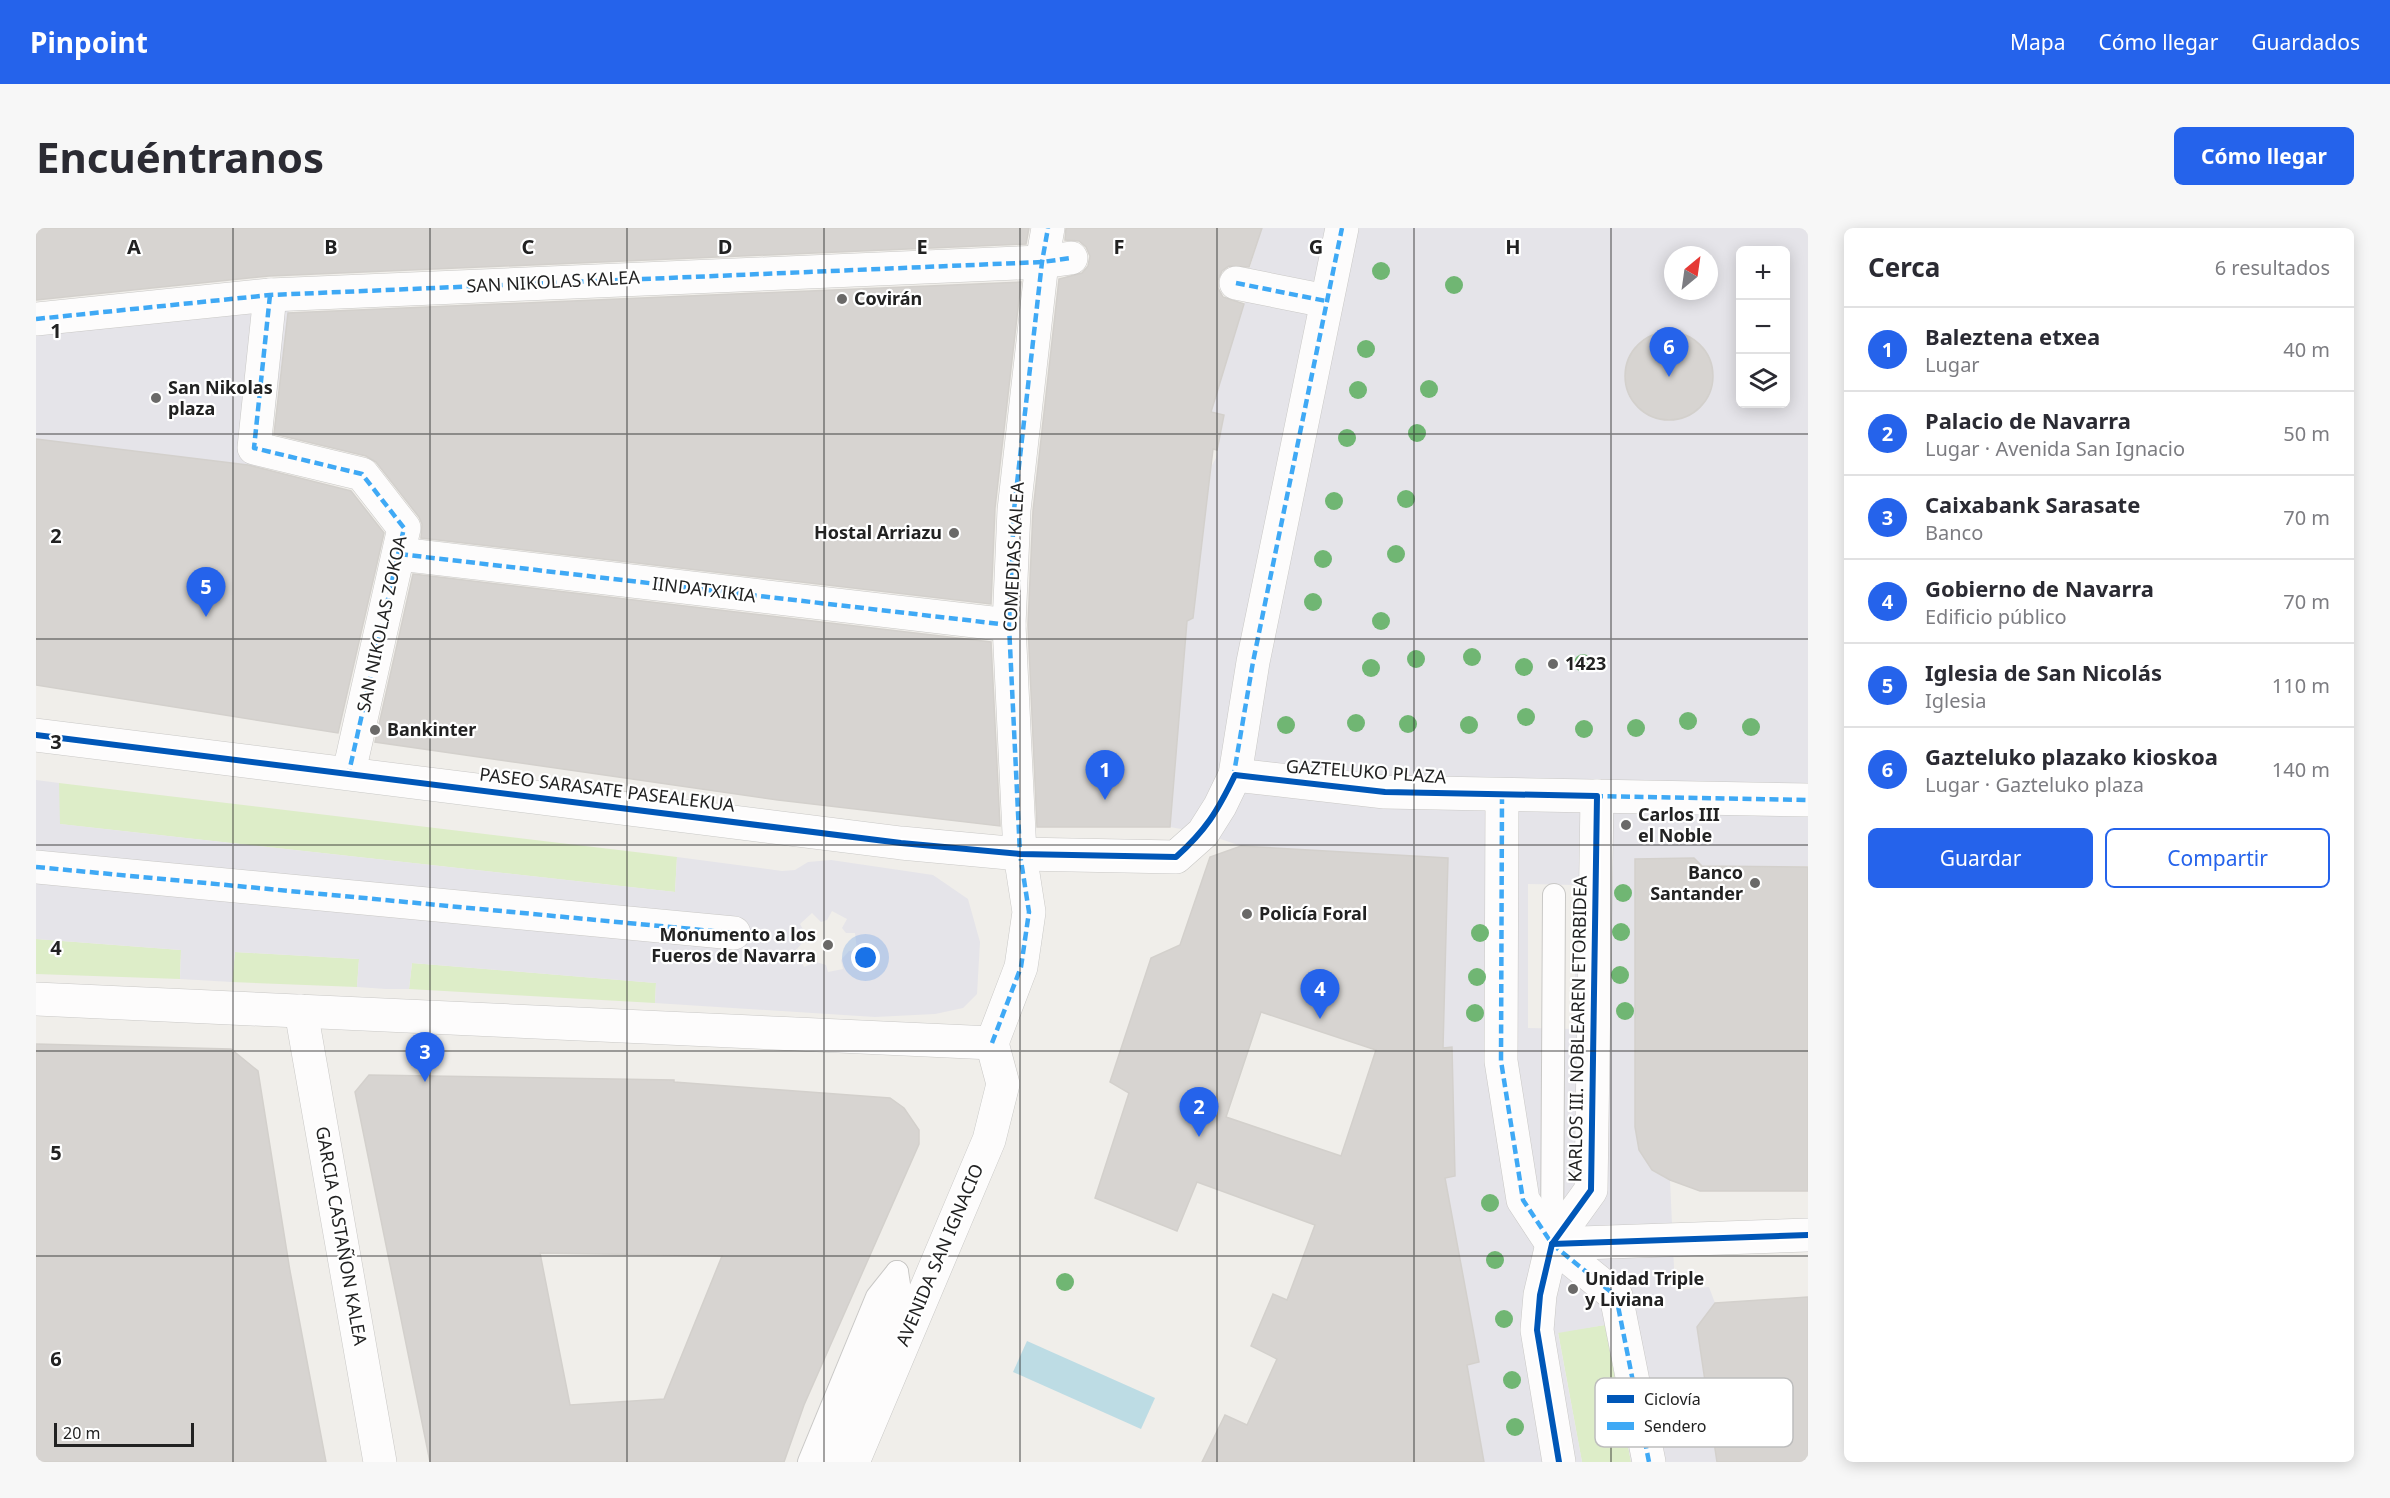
<!DOCTYPE html>
<html lang="es">
<head>
<meta charset="utf-8">
<style>
	:root { --surface:#fff; --page:#f7f7f7; --text:#2b2b33; --muted:#7c7c81; --line:#e1e1e2; --accent:#2563eb }
	body { margin:0; font-family:"Noto Sans",sans-serif; background:var(--page); color:var(--text) }
	.controls { position:absolute; right:18px; top:18px; display:grid; overflow:hidden; border-radius:9px; box-shadow:0 3px 15px #0003 }
	.controls button { width:54px; height:54px; display:grid; place-items:center; padding:0; border:0; border-bottom:2px solid var(--line); background:var(--surface); color:var(--text); font:30px sans-serif }
	.compass { position:absolute; left:1628px; top:18px; width:54px; height:54px; border-radius:50%; background:var(--surface); box-shadow:0 3px 15px #0003; rotate:29deg }
	.scale { position:absolute; left:18px; bottom:15px; width:140px; box-sizing:border-box; padding-left:6px; border:3px solid #222; border-top:0; font-size:16px; line-height:21px; white-space:nowrap; color:#222; -webkit-text-stroke:4px #fff; paint-order:stroke }
	.you { position:absolute; left:830px; top:730px; width:21px; height:21px; margin:-15px; border:4px solid #fff; border-radius:50%; background:#1a73e8; box-shadow:0 0 0 9px #1a73e833 }
	.badge { display:grid; place-items:center; width:39px; height:39px; border-radius:50%; background:var(--accent); color:#fff; font-size:20px; font-weight:700 }
	.pin { position:absolute; translate:-50% -50px; filter:drop-shadow(0 2px 3px #0008) }
	.pin::after { content:''; position:absolute; top:32px; width:21px; height:18px; background:inherit; clip-path:polygon(0 0,100% 0,50% 100%) }
	.list { margin:0; padding:0; list-style:none }
	h2 { display:flex; justify-content:space-between; align-items:center; height:78px; margin:0; padding:0 24px; font-size:26px }
	h2 small { font-size:20px; font-weight:400; color:var(--muted) }
	.list li { display:grid; grid-template-columns:39px 1fr auto; gap:18px; align-items:center; box-sizing:border-box; height:84px; padding:0 24px; border-top:2px solid var(--line) }
	.list b { display:block; font-size:22px; white-space:nowrap }
	.list p { margin:0; font-size:20px; white-space:nowrap; color:var(--muted) }
	.list em { font-size:20px; font-style:normal; color:var(--muted) }
	.actions { display:flex; gap:12px; padding:18px 24px }
	.actions a { flex:1; padding:14px 0; border:2px solid var(--accent); border-radius:9px; text-align:center; font-size:21px; color:var(--accent) }
	.actions .main { background:var(--accent); color:#fff }
	.icon { flex:none; width:33px; height:33px; fill:none; stroke:currentColor; stroke-width:2; stroke-linecap:round; stroke-linejoin:round }
	.map { position:relative; flex:none; width:1772px; height:1234px; overflow:hidden; border-radius:9px }
	header { display:flex; align-items:center; gap:36px; box-sizing:border-box; height:84px; padding:0 30px; background:var(--accent); color:#fff }
	header strong { font-size:28px }
	nav { display:flex; gap:33px; margin-inline-start:auto; font-size:21px }
	.intro { display:flex; align-items:center; justify-content:space-between; box-sizing:border-box; height:144px; padding:0 36px }
	h1 { margin:0; font-size:42px }
	.button { padding:15px 27px; border-radius:9px; background:var(--accent); color:#fff; font-size:21px; font-weight:700 }
	main { display:flex; gap:36px; padding:0 36px }
	aside { flex:1; background:var(--surface); border-radius:9px; box-shadow:0 3px 15px #0003 }
	.map>svg:first-child { display:block }
	.grass { fill:#ddedc8 }
	.plaza { fill:#e5e4e9; fill-rule:evenodd }
	.water { fill:#bddce4 }
	.building { fill:#d7d4d1; stroke:#d3d0cc; stroke-width:1.5; fill-rule:evenodd }
	.lines { fill:none; stroke-linecap:round; stroke-linejoin:round }
	.lane-casing { stroke:#c9c8c6; stroke-width:24 }
	.street-casing { stroke:#c9c8c6; stroke-width:34 }
	.lane { stroke:#fdfcfc; stroke-width:22 }
	.street { stroke:#fdfcfc; stroke-width:33 }
	.quiet { stroke:#3fa9f5; stroke-width:4.5; stroke-dasharray:9 4.5; stroke-linecap:butt }
	.cycleway-casing { stroke:#fff; stroke-width:10 }
	.cycleway { stroke:#0057b8; stroke-width:6 }
	.tree { fill:#70b673 }
	.grid { fill:none; stroke:#222; stroke-width:1.5; stroke-opacity:0.55 }
	.poi-dot { fill:#6a6968; stroke:#fff; stroke-width:2 }
	.labels { text-anchor:middle; stroke-width:4.5; stroke-linejoin:round; paint-order:stroke }
	.street-label { font-size:18px; fill:#222; stroke:#fff }
	.poi-label { font-size:18px; font-weight:bold; fill:#222; stroke:#fff; text-anchor:start }
	.key { fill:#fff; stroke:#bdbdbd; stroke-width:1.5 }
	.key-label { font-size:16px; fill:#222 }
	.grid-label { font-size:20px; text-anchor:middle; font-weight:bold; fill:#222; stroke:#fff; stroke-width:4.5; stroke-linejoin:round; paint-order:stroke }
</style>
</head>
<body>
<header>
<strong>Pinpoint</strong>
<nav><a>Mapa</a><a>Cómo llegar</a><a>Guardados</a></nav>
</header>
<div class="intro"><h1>Encuéntranos</h1><a class="button">Cómo llegar</a></div>
<main>
<div class="map">
<svg width="1772" height="1234" viewBox="0 0 1772 1234">
	<rect width="100%" height="100%" fill="#f0eeea"/>
	<g class="grass">
		<path d="M23 555 641 629 639 664 23 596Z"/>
		<path d="M0 711 145 722 144 751 0 746Z"/>
		<path d="M199 724 323 731 321 759 196 754Z"/>
		<path d="M376 735 620 755 619 775 373 761Z"/>
		<path d="M1569 1097 1595 1234H1546L1522 1104Z"/>
	</g>
	<g class="plaza">
		<path d="M1226 0H1772V638H1666L1658 630 1599 631V899L1603 922 1616 942 1634 952 1639 1062 1673 1059 1679 1075 1661 1099 1681 1234H1595L1569 1097 1522 1105 1546 1234H1448L1435 1158 1419 1139 1443 1134 1409 950 1419 948 1416 820H1407L1412 630 1205 618 1167 605 1134 599 1151 393 1157 390 1175 239 1180 230 1188 187 1175 184 1209 73 1206 65ZM1704 22H1750V176H1704ZM1637 27H1673V63H1637ZM1492 656 1539 657V801L1492 800Z"/>
		<path d="M254 74 231 240 0 211V78Z"/>
		<path d="M0 552 23 555 24 596 639 664 641 629 746 643 759 642 772 634 795 632 897 647 932 671 944 714 941 766 927 780 899 786 839 789 619 775 620 755 376 735 373 761H350L321 759 323 731 199 724 196 754 144 751 145 722 0 711ZM796 683 811 691 806 700 810 705H819L821 722 813 723 805 732 807 741 792 744 790 737 780 734 768 739 760 722 768 713 769 705 764 696 776 685 785 694 791 692Z"/>
	</g>
	<path class="water" d="M991 1113 1119 1170 1105 1201 977 1144Z"/>
	<g class="building">
		<path d="M0 0H993L990 16 233 48 0 72Z"/>
		<path d="M1030 0H1226L1213 39 1193 38 1186 43 1182 52V60L1187 69 1208 76 1175 184 1188 187 1181 222 1177 221 1157 390 1151 393 1134 599H1001L992 397 997 283 1023 51 1046 45 1052 38 1054 28 1050 19 1043 13 1029 12Z"/>
		<path d="M985 54 959 280 955 376 385 310 386 296 383 289 340 234 330 228 238 206 252 85Z"/>
		<circle cx="1633" cy="148" r="44"/>
		<path d="M0 211 212 237 315 263 348 305 302 505 0 457Z"/>
		<path d="M377 346 955 414 964 598 742 572 339 514Z"/>
		<path d="M1205 618 1412 630 1407 820 1416 819 1419 948 1409 950 1443 1134 1431 1137 1448 1234H1166L1189 1187 1211 1197 1241 1131 1215 1118 1237 1066 1251 1072 1279 997 1161 954 1141 1003 1059 970 1093 865 1074 854 1115 730 1144 717 1174 629ZM1225 784 1340 822 1305 928 1190 889Z"/>
		<path d="M1658 630 1666 638 1772 639V963H1664L1634 952 1616 942 1603 922 1599 899V631Z"/>
		<path d="M0 816 195 821 222 843 254 1043 290 1234H0Z"/>
		<path d="M333 847 638 852V854L854 870 868 880 883 902V916L768 1177 748 1234H394L319 864ZM504 1025 686 1028 628 1171 534 1177Z"/>
		<path d="M1772 1069V1234H1681L1661 1099 1679 1075Z"/>
	</g>
	<g class="lines">
		<g class="lane-casing">
			<g id="lane">
				<path d="M1516 1016 1518 667"/>
				<path d="M773 1234 841 1069 861 1044"/>
				<path d="M794 1234 864 1063 861 1044"/>
			</g>
		</g>
		<g class="street-casing">
			<g id="street">
				<path d="M1200 55 1290 73"/>
				<path d="M234 67 218 220 326 246 368 300 313 544"/>
				<path d="M0 91 234 67 1006 34 1035 30"/>
				<path d="M363 326 973 397"/>
				<path d="M0 507 865 615 984 626 1140 629 1167 605 1184 578 1199 547 1217 434 1306 0"/>
				<path d="M1199 547 1349 564 1772 572"/>
				<path d="M1466 567 1465 833 1487 972 1516 1016 1580 1068 1613 1234"/>
				<path d="M0 639 698 705"/>
				<path d="M0 771 956 815"/>
				<path d="M265 783 344 1234"/>
				<path d="M956 815 985 739 993 684 984 626 973 397 978 282 1006 34 1012 0"/>
				<path d="M1516 1016 1772 1007"/>
				<path d="M817 1234 953 912 967 856 956 815"/>
				<path d="M1523 1234 1501 1102 1504 1067 1516 1016 1555 962 1561 568"/>
			</g>
		</g>
		<use href="#lane" class="lane"/>
		<use href="#street" class="street"/>
		<g class="quiet">
			<path d="M1200 55 1290 73"/>
			<path d="M234 67 218 220 326 246 368 300 313 544"/>
			<path d="M0 91 234 67 1006 34 1035 30"/>
			<path d="M363 326 973 397"/>
			<path d="M1197 551 1217 434 1306 0"/>
			<path d="M1466 567 1465 833 1487 972 1516 1016 1580 1068 1613 1234"/>
			<path d="M1558 568 1772 572"/>
			<path d="M0 639 698 705"/>
			<path d="M956 815 985 739 993 684 984 626 973 397 978 282 1006 34 1012 0"/>
		</g>
		<g class="cycleway-casing">
			<g id="cycleway">
				<path d="M0 507 865 615 984 626 1140 629C1170 602 1181 584 1199 547L1349 564 1561 568 1555 962 1516 1016 1504 1067 1501 1102 1523 1234"/>
				<path d="M1516 1016 1772 1007"/>
			</g>
		</g>
		<use href="#cycleway" class="cycleway"/>
	</g>
	<g class="tree">
		<circle cx="1345" cy="43" r="9"/>
		<circle cx="1418" cy="57" r="9"/>
		<circle cx="1330" cy="121" r="9"/>
		<circle cx="1393" cy="161" r="9"/>
		<circle cx="1322" cy="162" r="9"/>
		<circle cx="1381" cy="205" r="9"/>
		<circle cx="1311" cy="210" r="9"/>
		<circle cx="1370" cy="271" r="9"/>
		<circle cx="1298" cy="273" r="9"/>
		<circle cx="1360" cy="326" r="9"/>
		<circle cx="1287" cy="331" r="9"/>
		<circle cx="1277" cy="374" r="9"/>
		<circle cx="1345" cy="393" r="9"/>
		<circle cx="1436" cy="429" r="9"/>
		<circle cx="1380" cy="431" r="9"/>
		<circle cx="1547" cy="435" r="9"/>
		<circle cx="1488" cy="439" r="9"/>
		<circle cx="1335" cy="440" r="9"/>
		<circle cx="1490" cy="489" r="9"/>
		<circle cx="1652" cy="493" r="9"/>
		<circle cx="1320" cy="495" r="9"/>
		<circle cx="1372" cy="496" r="9"/>
		<circle cx="1250" cy="497" r="9"/>
		<circle cx="1433" cy="497" r="9"/>
		<circle cx="1715" cy="499" r="9"/>
		<circle cx="1600" cy="500" r="9"/>
		<circle cx="1548" cy="501" r="9"/>
		<circle cx="1587" cy="665" r="9"/>
		<circle cx="1585" cy="704" r="9"/>
		<circle cx="1444" cy="705" r="9"/>
		<circle cx="1584" cy="747" r="9"/>
		<circle cx="1441" cy="749" r="9"/>
		<circle cx="1589" cy="783" r="9"/>
		<circle cx="1439" cy="785" r="9"/>
		<circle cx="1454" cy="975" r="9"/>
		<circle cx="1459" cy="1032" r="9"/>
		<circle cx="1029" cy="1054" r="9"/>
		<circle cx="1468" cy="1091" r="9"/>
		<circle cx="1476" cy="1152" r="9"/>
		<circle cx="1479" cy="1199" r="9"/>
	</g>
	<path class="grid" d="M197 0V1234M394 0V1234M591 0V1234M788 0V1234M984 0V1234M1181 0V1234M1378 0V1234M1575 0V1234M0 206H1772M0 411H1772M0 617H1772M0 823H1772M0 1028H1772"/>
	<g class="poi-dot">
		<circle cx="806" cy="71" r="6"/>
		<circle cx="120" cy="170" r="6"/>
		<circle cx="918" cy="305" r="6"/>
		<circle cx="1517" cy="436" r="6"/>
		<circle cx="339" cy="502" r="6"/>
		<circle cx="1590" cy="597" r="6"/>
		<circle cx="1719" cy="655" r="6"/>
		<circle cx="1211" cy="686" r="6"/>
		<circle cx="792" cy="717" r="6"/>
		<circle cx="1537" cy="1061" r="6"/>
	</g>
	<g class="labels">
		<g class="street-label">
			<text transform="translate(517 54) rotate(-3)" y="6">SAN NIKOLAS KALEA</text>
			<text transform="translate(978 329) rotate(-87)" y="6">COMEDIAS KALEA</text>
			<text transform="translate(668 362) rotate(7)" y="6">IINDATXIKIA</text>
			<text transform="translate(346 396) rotate(-78)" y="6">SAN NIKOLAS ZOKOA</text>
			<text transform="translate(1330 544) rotate(4)" y="6">GAZTELUKO PLAZA</text>
			<text transform="translate(571 562) rotate(7)" y="6">PASEO SARASATE PASEALEKUA</text>
			<text transform="translate(1542 801) rotate(-89)" y="6">KARLOS III. NOBLEAREN ETORBIDEA</text>
			<text transform="translate(305 1008) rotate(80)" y="6">GARCIA CASTAÑON KALEA</text>
			<text transform="translate(904 1027) rotate(-67)" y="6">AVENIDA SAN IGNACIO</text>
		</g>
		<g class="poi-label">
			<text x="818" y="77">Covirán</text>
			<text x="132" y="166">San Nikolas<tspan x="132" dy="21">plaza</tspan></text>
			<text x="906" y="311" text-anchor="end">Hostal Arriazu</text>
			<text x="1529" y="442">1423</text>
			<text x="351" y="508">Bankinter</text>
			<text x="1602" y="593">Carlos III<tspan x="1602" dy="21">el Noble</tspan></text>
			<text x="1707" y="651" text-anchor="end">Banco<tspan x="1707" dy="21">Santander</tspan></text>
			<text x="1223" y="692">Policía Foral</text>
			<text x="780" y="713" text-anchor="end">Monumento a los<tspan x="780" dy="21">Fueros de Navarra</tspan></text>
			<text x="1549" y="1057">Unidad Triple<tspan x="1549" dy="21">y Liviana</tspan></text>
		</g>
	</g>
	<rect x="1559" y="1150" width="198" height="69" rx="9" class="key"/>
	<rect x="1571" y="1167" width="27" height="8" fill="#0057b8"/>
	<rect x="1571" y="1194" width="27" height="8" fill="#3fa9f5"/>
	<g class="key-label">
		<text x="1608" y="1177">Ciclovía</text>
		<text x="1608" y="1204">Sendero</text>
	</g>
	<g class="grid-label">
		<text x="98" y="26">A</text>
		<text x="295" y="26">B</text>
		<text x="492" y="26">C</text>
		<text x="689" y="26">D</text>
		<text x="886" y="26">E</text>
		<text x="1083" y="26">F</text>
		<text x="1280" y="26">G</text>
		<text x="1477" y="26">H</text>
		<text x="20" y="110">1</text>
		<text x="20" y="315">2</text>
		<text x="20" y="521">3</text>
		<text x="20" y="727">4</text>
		<text x="20" y="932">5</text>
		<text x="20" y="1138">6</text>
	</g>
</svg>
<div class="controls">
<button>+</button>
<button>−</button>
<button><svg class="icon" aria-label="layers" viewBox="0 0 24 24"><path d="M12 4l9 5-9 5-9-5zM3 14l9 5 9-5"/></svg></button>
</div>
<svg class="compass" viewBox="-18 -18 36 36"><path d="M0-13l5 13h-10z" fill="#e53935"/><path d="M0 13l5-13h-10z" fill="#7c7c81"/></svg>
<div class="scale">20 m</div>
<div class="you"></div>
<div class="pin badge" style="left:1069px;top:572px">1</div>
<div class="pin badge" style="left:1163px;top:909px">2</div>
<div class="pin badge" style="left:389px;top:854px">3</div>
<div class="pin badge" style="left:1284px;top:791px">4</div>
<div class="pin badge" style="left:170px;top:389px">5</div>
<div class="pin badge" style="left:1633px;top:149px">6</div>
</div>
<aside>
<h2>Cerca<small>6 resultados</small></h2>
<ul class="list">
<li><span class="badge">1</span><div><b>Baleztena etxea</b><p>Lugar</p></div><em>40 m</em></li>
<li><span class="badge">2</span><div><b>Palacio de Navarra</b><p>Lugar · Avenida San Ignacio</p></div><em>50 m</em></li>
<li><span class="badge">3</span><div><b>Caixabank Sarasate</b><p>Banco</p></div><em>70 m</em></li>
<li><span class="badge">4</span><div><b>Gobierno de Navarra</b><p>Edificio público</p></div><em>70 m</em></li>
<li><span class="badge">5</span><div><b>Iglesia de San Nicolás</b><p>Iglesia</p></div><em>110 m</em></li>
<li><span class="badge">6</span><div><b>Gazteluko plazako kioskoa</b><p>Lugar · Gazteluko plaza</p></div><em>140 m</em></li>
</ul>
<div class="actions"><a class="main">Guardar</a><a>Compartir</a></div>
</aside>
</main>
</body>
</html>
